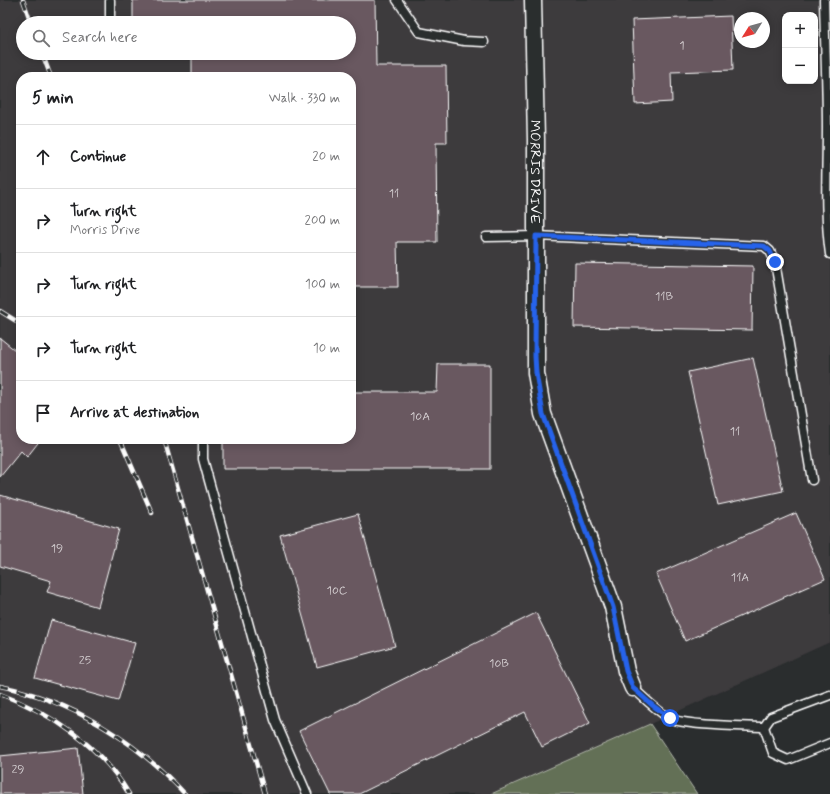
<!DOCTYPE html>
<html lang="en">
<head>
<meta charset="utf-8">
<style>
	:root { --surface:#fff; --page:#f2f2f2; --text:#202124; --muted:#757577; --line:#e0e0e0 }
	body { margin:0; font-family:Mynerve,sans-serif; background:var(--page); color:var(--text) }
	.controls { position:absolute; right:12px; top:12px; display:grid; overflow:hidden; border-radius:8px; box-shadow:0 2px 10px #0003 }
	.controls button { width:36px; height:36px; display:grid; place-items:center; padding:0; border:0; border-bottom:1px solid var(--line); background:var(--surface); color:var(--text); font:20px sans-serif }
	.compass { position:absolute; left:734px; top:12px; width:36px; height:36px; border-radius:50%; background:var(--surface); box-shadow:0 2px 10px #0003; rotate:233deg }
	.stop { position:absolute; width:12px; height:12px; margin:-9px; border:3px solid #2563eb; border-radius:50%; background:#fff }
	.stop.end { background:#2563eb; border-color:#fff; box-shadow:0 1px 4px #0008 }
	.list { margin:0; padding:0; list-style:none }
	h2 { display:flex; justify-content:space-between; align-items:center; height:52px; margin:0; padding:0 16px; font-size:17px }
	h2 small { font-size:13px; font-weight:400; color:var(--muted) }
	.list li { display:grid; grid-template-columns:26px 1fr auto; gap:12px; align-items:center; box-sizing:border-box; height:64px; padding:0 16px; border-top:1px solid var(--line) }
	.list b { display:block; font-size:15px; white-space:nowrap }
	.list p { margin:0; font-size:13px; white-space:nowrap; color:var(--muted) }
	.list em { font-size:13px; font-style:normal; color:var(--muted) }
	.icon { flex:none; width:22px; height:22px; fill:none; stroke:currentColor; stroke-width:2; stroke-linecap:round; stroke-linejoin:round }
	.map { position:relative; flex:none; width:830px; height:794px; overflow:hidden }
	.search { position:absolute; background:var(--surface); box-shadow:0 2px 10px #0003; left:16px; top:16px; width:340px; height:44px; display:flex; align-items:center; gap:10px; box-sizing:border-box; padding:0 14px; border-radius:22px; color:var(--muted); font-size:15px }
	.panel { position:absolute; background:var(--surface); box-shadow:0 2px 10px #0003; left:16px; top:72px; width:340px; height:372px; border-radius:16px }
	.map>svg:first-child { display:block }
	.built { fill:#3d3a3d; fill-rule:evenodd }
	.green { fill:#636f56; stroke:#b1b7aa }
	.building { fill:#695860; stroke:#fff }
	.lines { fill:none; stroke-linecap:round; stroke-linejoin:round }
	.lane-casing { stroke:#fff; stroke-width:11 }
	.street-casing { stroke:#fff; stroke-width:19 }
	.lane { stroke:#2a2d2e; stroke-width:8 }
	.street { stroke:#2a2d2e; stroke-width:16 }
	.rail-casing { stroke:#fff; stroke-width:4.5 }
	.rail { stroke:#2a2d2e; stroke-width:3; stroke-dasharray:9; stroke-linecap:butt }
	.route { stroke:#2563eb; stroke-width:5 }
	.labels { text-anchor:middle; stroke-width:3; stroke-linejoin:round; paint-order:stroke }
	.number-label { font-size:12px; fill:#dad5d7 }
	.street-label { font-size:14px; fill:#fff; stroke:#2a2d2e }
</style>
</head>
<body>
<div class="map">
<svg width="830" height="794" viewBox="0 0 830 794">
	<rect width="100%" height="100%" fill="#2a2d2e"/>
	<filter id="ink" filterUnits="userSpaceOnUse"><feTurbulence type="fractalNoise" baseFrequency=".025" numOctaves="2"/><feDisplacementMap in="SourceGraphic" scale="8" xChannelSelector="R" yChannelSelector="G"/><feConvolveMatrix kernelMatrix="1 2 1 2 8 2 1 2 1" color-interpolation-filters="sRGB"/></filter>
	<g filter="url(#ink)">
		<path class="built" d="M0 0H830V642L650 724 491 794H0ZM785 15H815V81H785ZM740 18H764V42H740ZM23 23H349V53H23ZM21 77H351V439H21Z"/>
		<path class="green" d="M650 724 697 794H491Z"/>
		<g class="building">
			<path d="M133 0H375L376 66H446L447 143H436L437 242H397L398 287H351V77H192V53H349V23L133 22Z"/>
			<path d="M731 16 733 70 671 72 672 102 635 104 632 20Z"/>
			<path d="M575 263 753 266 752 330 574 327Z"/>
			<path d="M0 338 21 355V439H41L27 457 21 451 0 477Z"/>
			<path d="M753 358 783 491 718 505 688 372Z"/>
			<path d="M438 364H490V469H223V439H351V392H437Z"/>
			<path d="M0 495 119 529 98 607 47 592 51 581 0 566Z"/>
			<path d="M796 513 825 579 685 641 656 574Z"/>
			<path d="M358 514 395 646 317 667 280 535Z"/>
			<path d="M536 613 590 723 542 747 525 712 359 794H330L299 731Z"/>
			<path d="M51 620 135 643 118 701 35 678Z"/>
			<path d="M78 748 83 794H0V756Z"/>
		</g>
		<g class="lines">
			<g class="lane-casing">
				<g id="lane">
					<path d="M110 0V23"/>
					<path d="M397 0 419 32 464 41 484 42"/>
					<path d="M824 0C825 43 827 86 827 128 827 170 824 212 830 254"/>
					<path d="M486 237 536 236 764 246 770 251 775 262 812 480"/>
					<path d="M203 439V459L275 720 307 794"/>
					<path d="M633 688C644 698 656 710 669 718 684 726 744 726 764 727"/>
					<path d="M764 727 773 753 788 760 830 743"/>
					<path d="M764 727 771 717 830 695"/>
				</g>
			</g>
			<g class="street-casing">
				<g id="street">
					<path id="s1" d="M533 0 536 140V373L543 414 613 607 626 671 633 688"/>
				</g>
			</g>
			<use href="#lane" class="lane"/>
			<use href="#street" class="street"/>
			<g class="rail-casing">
				<g id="rail">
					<path d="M23 0 31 23"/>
					<path d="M42 53 51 77"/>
					<path d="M0 311 21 324"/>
					<path d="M120 439 152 513"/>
					<path d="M164 439 265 794"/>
					<path d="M0 686C71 700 136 741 185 794"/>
					<path d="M0 694C51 713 101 746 129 794"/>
				</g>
			</g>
			<use href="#rail" class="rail"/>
		</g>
	</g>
	<g class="lines" filter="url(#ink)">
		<path class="route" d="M670 718 652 705 633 688 626 671 613 607 543 414 536 373 535 356 536 236 764 246 770 251 775 262"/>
	</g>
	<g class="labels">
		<g class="number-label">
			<text x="682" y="49">1</text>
			<text x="394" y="197">11</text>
			<text x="664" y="300">11B</text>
			<text x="420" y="420">10A</text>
			<text x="735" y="435">11</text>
			<text x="57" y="552">19</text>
			<text x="740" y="581">11A</text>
			<text x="337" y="594">10C</text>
			<text x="85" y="664">25</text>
			<text x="499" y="667">10B</text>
			<text x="18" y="773">29</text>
		</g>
		<g class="street-label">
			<text dy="5" stroke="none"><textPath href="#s1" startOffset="172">MORRIS DRIVE</textPath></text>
		</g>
	</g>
</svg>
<div class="controls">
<button>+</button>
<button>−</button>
</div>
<svg class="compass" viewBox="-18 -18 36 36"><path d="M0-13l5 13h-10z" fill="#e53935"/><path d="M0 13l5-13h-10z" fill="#757577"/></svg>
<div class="stop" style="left:670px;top:718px"></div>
<div class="stop end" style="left:775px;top:262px"></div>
<div class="search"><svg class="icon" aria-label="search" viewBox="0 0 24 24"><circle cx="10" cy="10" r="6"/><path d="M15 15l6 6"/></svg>Search here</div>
<section class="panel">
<h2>5 min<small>Walk · 330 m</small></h2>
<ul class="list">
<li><svg class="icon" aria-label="ahead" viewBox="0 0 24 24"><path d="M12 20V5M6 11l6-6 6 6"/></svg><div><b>Continue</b></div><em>20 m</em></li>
<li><svg class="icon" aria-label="right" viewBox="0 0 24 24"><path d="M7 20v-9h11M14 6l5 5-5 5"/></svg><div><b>Turn right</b><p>Morris Drive</p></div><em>200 m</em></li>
<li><svg class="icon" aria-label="right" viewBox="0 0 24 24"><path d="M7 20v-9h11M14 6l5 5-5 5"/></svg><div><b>Turn right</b></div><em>100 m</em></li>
<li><svg class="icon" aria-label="right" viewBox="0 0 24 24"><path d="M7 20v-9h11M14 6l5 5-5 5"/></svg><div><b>Turn right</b></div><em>10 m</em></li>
<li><svg class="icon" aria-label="arrive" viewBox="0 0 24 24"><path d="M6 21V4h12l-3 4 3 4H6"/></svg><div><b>Arrive at destination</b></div></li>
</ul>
</section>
</div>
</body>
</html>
